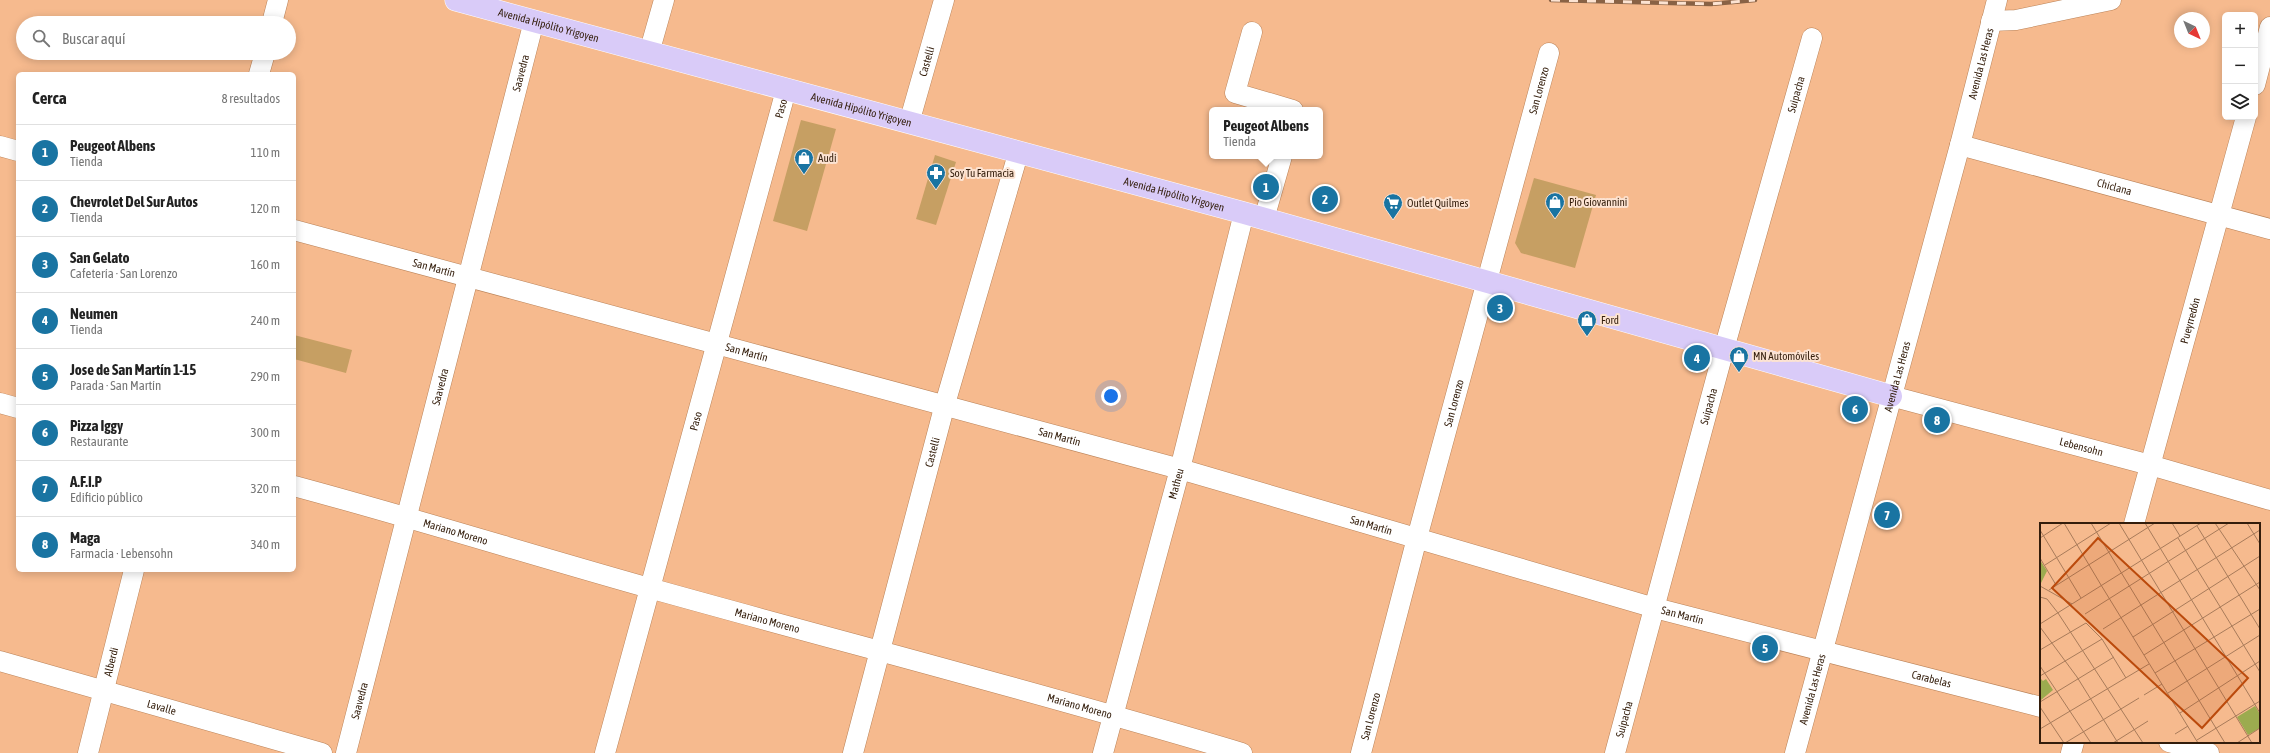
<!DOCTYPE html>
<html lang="es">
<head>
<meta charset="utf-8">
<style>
	:root { --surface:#fff; --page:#f6f6f6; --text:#222; --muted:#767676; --line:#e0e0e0; --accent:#1974a2 }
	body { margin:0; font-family:"Asap Condensed",sans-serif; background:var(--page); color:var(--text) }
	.controls { position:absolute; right:12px; top:12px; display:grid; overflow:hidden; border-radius:6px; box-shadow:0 2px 10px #0003 }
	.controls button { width:36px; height:36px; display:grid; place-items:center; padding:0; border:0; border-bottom:1px solid var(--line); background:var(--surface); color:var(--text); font:20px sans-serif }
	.compass { position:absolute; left:2174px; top:12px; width:36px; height:36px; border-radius:50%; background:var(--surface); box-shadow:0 2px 10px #0003; rotate:137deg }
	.you { position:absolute; left:1111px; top:396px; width:14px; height:14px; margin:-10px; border:3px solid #fff; border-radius:50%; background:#1a73e8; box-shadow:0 0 0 6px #1a73e833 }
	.badge { display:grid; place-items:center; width:26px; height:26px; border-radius:50%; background:var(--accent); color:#fff; font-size:13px; font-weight:700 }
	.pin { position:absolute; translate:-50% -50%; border:2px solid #fff; box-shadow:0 1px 4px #0006 }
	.popup { position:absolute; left:1209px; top:107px; width:114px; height:52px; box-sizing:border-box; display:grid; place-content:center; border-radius:6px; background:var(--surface); filter:drop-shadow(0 1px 3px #0005); font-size:13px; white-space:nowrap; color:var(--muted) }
	.popup b { font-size:15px; color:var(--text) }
	.popup::after { content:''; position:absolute; left:50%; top:100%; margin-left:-8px; border:8px solid transparent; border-top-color:var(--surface) }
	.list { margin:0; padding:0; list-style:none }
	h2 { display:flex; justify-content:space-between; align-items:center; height:52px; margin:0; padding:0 16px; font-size:17px }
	h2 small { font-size:13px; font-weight:400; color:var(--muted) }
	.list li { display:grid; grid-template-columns:26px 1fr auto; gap:12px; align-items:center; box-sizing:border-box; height:56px; padding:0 16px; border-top:1px solid var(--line) }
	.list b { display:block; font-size:15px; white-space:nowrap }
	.list p { margin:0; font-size:13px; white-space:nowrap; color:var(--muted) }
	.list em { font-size:13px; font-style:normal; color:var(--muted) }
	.icon { flex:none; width:22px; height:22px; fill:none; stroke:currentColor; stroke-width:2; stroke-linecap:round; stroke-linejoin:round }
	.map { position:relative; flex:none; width:2270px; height:753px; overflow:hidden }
	.search { position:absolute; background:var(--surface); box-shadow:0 2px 10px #0003; left:16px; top:16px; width:280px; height:44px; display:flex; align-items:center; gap:10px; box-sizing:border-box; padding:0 14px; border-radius:22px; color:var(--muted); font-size:15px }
	.panel { position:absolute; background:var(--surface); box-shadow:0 2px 10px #0003; left:16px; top:72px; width:280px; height:500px; border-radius:6px }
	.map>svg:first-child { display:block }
	.building { fill:#c69f63 }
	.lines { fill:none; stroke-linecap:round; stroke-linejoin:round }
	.minor-casing { stroke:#ba8257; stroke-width:21 }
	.major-casing { stroke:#fff; stroke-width:23 }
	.minor { stroke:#fff; stroke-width:20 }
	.major { stroke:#d9cbf8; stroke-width:22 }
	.rail-casing { stroke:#896245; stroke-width:4.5 }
	.rail { stroke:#fce3d2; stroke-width:3; stroke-dasharray:9; stroke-linecap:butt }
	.labels { text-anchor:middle; stroke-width:4; stroke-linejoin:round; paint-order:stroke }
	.street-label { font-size:11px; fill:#331d0b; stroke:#fce3d2 }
	.poi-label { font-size:11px; fill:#331d0b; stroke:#fce3d2; text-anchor:start }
	.inset-road { fill:none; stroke:#a87b5a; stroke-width:1 }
	.view { fill:#bb4a0c; fill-opacity:0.15; stroke:#bb4a0c; stroke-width:2 }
	.inset-edge { fill:none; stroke:#331d0b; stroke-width:2 }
</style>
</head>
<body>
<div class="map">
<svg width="2270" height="753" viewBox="0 0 2270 753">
	<rect width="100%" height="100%" fill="#f6ba8e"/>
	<g class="building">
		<path d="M801 120 836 129 807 231 773 221Z"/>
		<path d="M935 155 956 162 936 225 916 219Z"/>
		<path d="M1534 178 1596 195 1575 268 1521 253 1515 243Z"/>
		<path d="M294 335 352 350 346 373 294 359Z"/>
	</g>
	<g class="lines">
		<g class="minor-casing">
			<g id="minor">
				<path d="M1991 21 2016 20 2111 0"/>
				<path d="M272 23 278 0"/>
				<path d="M1252 32 1235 93 1293 110"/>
				<path d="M649 53 664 0"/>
				<path d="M259 74 265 53"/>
				<path d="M2255 85 2270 27"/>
				<path id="s1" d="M909 123 944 0"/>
				<path id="s2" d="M1960 145 2270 229"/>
				<path d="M0 146 18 151"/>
				<path d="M1264 219 1282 156"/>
				<path id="s3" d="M294 230 1180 469 1655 608 2041 707"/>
				<path id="s4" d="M1891 396 2150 465 2270 500"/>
				<path d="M0 403 18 408"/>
				<path id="s5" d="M294 486C417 519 538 557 660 591 854 645 1049 695 1242 753"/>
				<path id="s6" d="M2134 524 2246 117"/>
				<path id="s7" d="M0 661 322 753"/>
				<path d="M2169 742 2209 753"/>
				<path id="s8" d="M88 753 134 570"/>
				<path id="s9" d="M346 753 534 21"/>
				<path id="s10" d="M605 753 786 90"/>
				<path id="s11" d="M853 753 945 404 1018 154"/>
				<path id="s12" d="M1103 753 1180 469 1244 213"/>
				<path id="s13" d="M1361 753 1417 538 1549 53"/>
				<path id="s14" d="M1615 753 1724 349 1812 38"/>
				<path id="s15" d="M1795 753 1960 145 1997 0"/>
				<path d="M2071 753 2074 742"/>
			</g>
		</g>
		<g class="major-casing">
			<g id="major">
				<path id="s16" d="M456 0 1244 213 1891 396"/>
			</g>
		</g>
		<use href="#minor" class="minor"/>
		<use href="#major" class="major"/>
		<g class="rail-casing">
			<path id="rail" d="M1551 0 1711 4 1755 0"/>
		</g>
		<use href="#rail" class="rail"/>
	</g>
	<defs>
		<g id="shop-pin" transform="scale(1)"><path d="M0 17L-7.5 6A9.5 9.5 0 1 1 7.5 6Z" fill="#1974a2" stroke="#fce3d2"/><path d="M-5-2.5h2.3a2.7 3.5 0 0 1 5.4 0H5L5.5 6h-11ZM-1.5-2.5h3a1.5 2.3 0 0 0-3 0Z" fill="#fff"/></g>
		<g id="pharmacy-pin" transform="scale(1)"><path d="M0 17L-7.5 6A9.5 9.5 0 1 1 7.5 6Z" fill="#1974a2" stroke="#fce3d2"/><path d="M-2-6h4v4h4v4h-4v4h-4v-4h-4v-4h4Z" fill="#fff"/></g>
		<g id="supermarket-pin" transform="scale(1)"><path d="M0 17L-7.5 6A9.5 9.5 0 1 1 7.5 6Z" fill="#1974a2" stroke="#fce3d2"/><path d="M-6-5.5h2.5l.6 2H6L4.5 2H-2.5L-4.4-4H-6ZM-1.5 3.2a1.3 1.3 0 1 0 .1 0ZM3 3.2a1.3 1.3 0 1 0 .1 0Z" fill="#fff"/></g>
	</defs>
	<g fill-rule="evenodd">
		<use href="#shop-pin" x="804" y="158"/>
		<use href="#pharmacy-pin" x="936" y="173"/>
		<use href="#shop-pin" x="1555" y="202"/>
		<use href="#supermarket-pin" x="1393" y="203"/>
		<use href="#shop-pin" x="1587" y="320"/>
		<use href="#shop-pin" x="1739" y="356"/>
	</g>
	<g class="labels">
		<g class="street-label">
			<text dy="4" stroke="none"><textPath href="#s16" startOffset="96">Avenida Hipólito Yrigoyen</textPath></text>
			<text dy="4" stroke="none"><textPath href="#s1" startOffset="64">Castelli</textPath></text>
			<text dy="4" stroke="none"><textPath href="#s15" startOffset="714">Avenida Las Heras</textPath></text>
			<text dy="4" stroke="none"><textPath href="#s9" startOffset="702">Saavedra</textPath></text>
			<text dy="4" stroke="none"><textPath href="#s13" startOffset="686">San Lorenzo</textPath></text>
			<text dy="4" stroke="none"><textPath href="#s14" startOffset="683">Suipacha</textPath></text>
			<text dy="4" stroke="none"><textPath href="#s10" startOffset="668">Paso</textPath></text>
			<text dy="4" stroke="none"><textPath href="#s16" startOffset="420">Avenida Hipólito Yrigoyen</textPath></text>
			<text dy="4" stroke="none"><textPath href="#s2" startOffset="160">Chiclana</textPath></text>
			<text dy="4" stroke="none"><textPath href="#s16" startOffset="744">Avenida Hipólito Yrigoyen</textPath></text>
			<text dy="4" stroke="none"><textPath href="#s3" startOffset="145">San Martín</textPath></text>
			<text dy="4" stroke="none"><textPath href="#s6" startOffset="211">Pueyrredón</textPath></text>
			<text dy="4" stroke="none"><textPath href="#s3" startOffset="469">San Martín</textPath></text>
			<text dy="4" stroke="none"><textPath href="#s15" startOffset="390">Avenida Las Heras</textPath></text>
			<text dy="4" stroke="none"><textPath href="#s9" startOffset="378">Saavedra</textPath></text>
			<text dy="4" stroke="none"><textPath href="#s13" startOffset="362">San Lorenzo</textPath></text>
			<text dy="4" stroke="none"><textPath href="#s14" startOffset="359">Suipacha</textPath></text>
			<text dy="4" stroke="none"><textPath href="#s10" startOffset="344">Paso</textPath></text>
			<text dy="4" stroke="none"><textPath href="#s3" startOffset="793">San Martín</textPath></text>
			<text dy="4" stroke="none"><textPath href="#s4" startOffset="197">Lebensohn</textPath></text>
			<text dy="4" stroke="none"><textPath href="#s11" startOffset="311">Castelli</textPath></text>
			<text dy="4" stroke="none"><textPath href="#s12" startOffset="279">Matheu</textPath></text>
			<text dy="4" stroke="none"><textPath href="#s3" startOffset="1117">San Martín</textPath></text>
			<text dy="4" stroke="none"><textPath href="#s5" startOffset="168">Mariano Moreno</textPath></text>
			<text dy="4" stroke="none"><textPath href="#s3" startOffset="1441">San Martín</textPath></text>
			<text dy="4" stroke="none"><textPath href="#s5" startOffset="492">Mariano Moreno</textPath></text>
			<text dy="4" stroke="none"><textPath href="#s8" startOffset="94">Alberdi</textPath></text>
			<text dy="4" stroke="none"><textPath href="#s3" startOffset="1698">Carabelas</textPath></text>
			<text dy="4" stroke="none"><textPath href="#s15" startOffset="66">Avenida Las Heras</textPath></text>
			<text dy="4" stroke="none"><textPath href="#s9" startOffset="54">Saavedra</textPath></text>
			<text dy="4" stroke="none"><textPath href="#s5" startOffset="816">Mariano Moreno</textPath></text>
			<text dy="4" stroke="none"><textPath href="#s7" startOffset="168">Lavalle</textPath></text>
			<text dy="4" stroke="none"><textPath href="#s13" startOffset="38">San Lorenzo</textPath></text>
			<text dy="4" stroke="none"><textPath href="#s14" startOffset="35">Suipacha</textPath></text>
		</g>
		<g class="poi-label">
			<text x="818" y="162">Audi</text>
			<text x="950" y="177">Soy Tu Farmacia</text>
			<text x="1569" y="206">Pio Giovannini</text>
			<text x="1407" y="207">Outlet Quilmes</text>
			<text x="1601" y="324">Ford</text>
			<text x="1753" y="360">MN Automóviles</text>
		</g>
	</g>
	<g transform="translate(2040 523)">
		<rect width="220" height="220" fill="#f6ba8e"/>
		<path d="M0 37 7 48 0 62ZM0 155 3 158 6 156 13 167 1 177ZM215 183 220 191V205L208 212 197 194Z" fill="#9cab4f"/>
		<path class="inset-road" d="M24 0 61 62M51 0 185 220M79 0 212 220M105 0 220 190M132 0 140 13M175 0 220 67M207 0 220 21M157 3 220 106M0 7 41 75M0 15 23 0M138 15 220 149M0 35 16 62M5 42 71 0M61 62 158 220M0 63 32 81M9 67 115 0M0 74 7 76 18 90 103 220M45 91 189 0M0 101 161 0M0 104 37 154 78 220M63 106 220 7M93 114 220 33M0 127 46 100 62 116 86 155M104 132 220 59M0 143 51 220M115 150 220 86M0 153 62 116M128 170 220 112M104 172 122 161M0 179 74 134M0 184 24 220M140 190 220 138M0 206 109 141M135 211 148 203M157 217 220 178M25 220 99 175M73 220 108 198M197 220 220 205"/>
		<path class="view" d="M58 15 208 155 162 205 12 65Z"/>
		<rect width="220" height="220" class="inset-edge"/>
	</g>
</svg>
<div class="controls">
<button>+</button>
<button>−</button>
<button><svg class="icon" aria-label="layers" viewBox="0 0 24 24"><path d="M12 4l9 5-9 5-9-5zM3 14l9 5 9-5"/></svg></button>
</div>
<svg class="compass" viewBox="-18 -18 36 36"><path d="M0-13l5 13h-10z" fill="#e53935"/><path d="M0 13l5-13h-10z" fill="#767676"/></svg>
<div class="you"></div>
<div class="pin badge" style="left:1266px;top:187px">1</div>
<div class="popup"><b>Peugeot Albens</b>Tienda</div>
<div class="pin badge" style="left:1325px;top:199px">2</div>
<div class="pin badge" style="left:1500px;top:308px">3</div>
<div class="pin badge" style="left:1697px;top:358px">4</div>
<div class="pin badge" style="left:1765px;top:648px">5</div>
<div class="pin badge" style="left:1855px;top:409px">6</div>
<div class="pin badge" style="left:1887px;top:515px">7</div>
<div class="pin badge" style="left:1937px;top:420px">8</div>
<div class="search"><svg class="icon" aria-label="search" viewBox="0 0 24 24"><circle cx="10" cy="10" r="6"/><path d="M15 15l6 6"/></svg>Buscar aquí</div>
<section class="panel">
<h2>Cerca<small>8 resultados</small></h2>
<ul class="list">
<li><span class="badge">1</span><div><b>Peugeot Albens</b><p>Tienda</p></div><em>110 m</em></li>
<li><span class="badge">2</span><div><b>Chevrolet Del Sur Autos</b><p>Tienda</p></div><em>120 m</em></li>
<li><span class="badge">3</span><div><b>San Gelato</b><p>Cafetería · San Lorenzo</p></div><em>160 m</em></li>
<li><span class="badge">4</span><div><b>Neumen</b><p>Tienda</p></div><em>240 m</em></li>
<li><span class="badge">5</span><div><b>Jose de San Martín 1-15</b><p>Parada · San Martín</p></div><em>290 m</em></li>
<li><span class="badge">6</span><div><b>Pizza Iggy</b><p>Restaurante</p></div><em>300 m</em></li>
<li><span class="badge">7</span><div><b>A.F.I.P</b><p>Edificio público</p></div><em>320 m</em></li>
<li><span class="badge">8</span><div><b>Maga</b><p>Farmacia · Lebensohn</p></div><em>340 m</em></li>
</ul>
</section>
</div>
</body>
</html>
